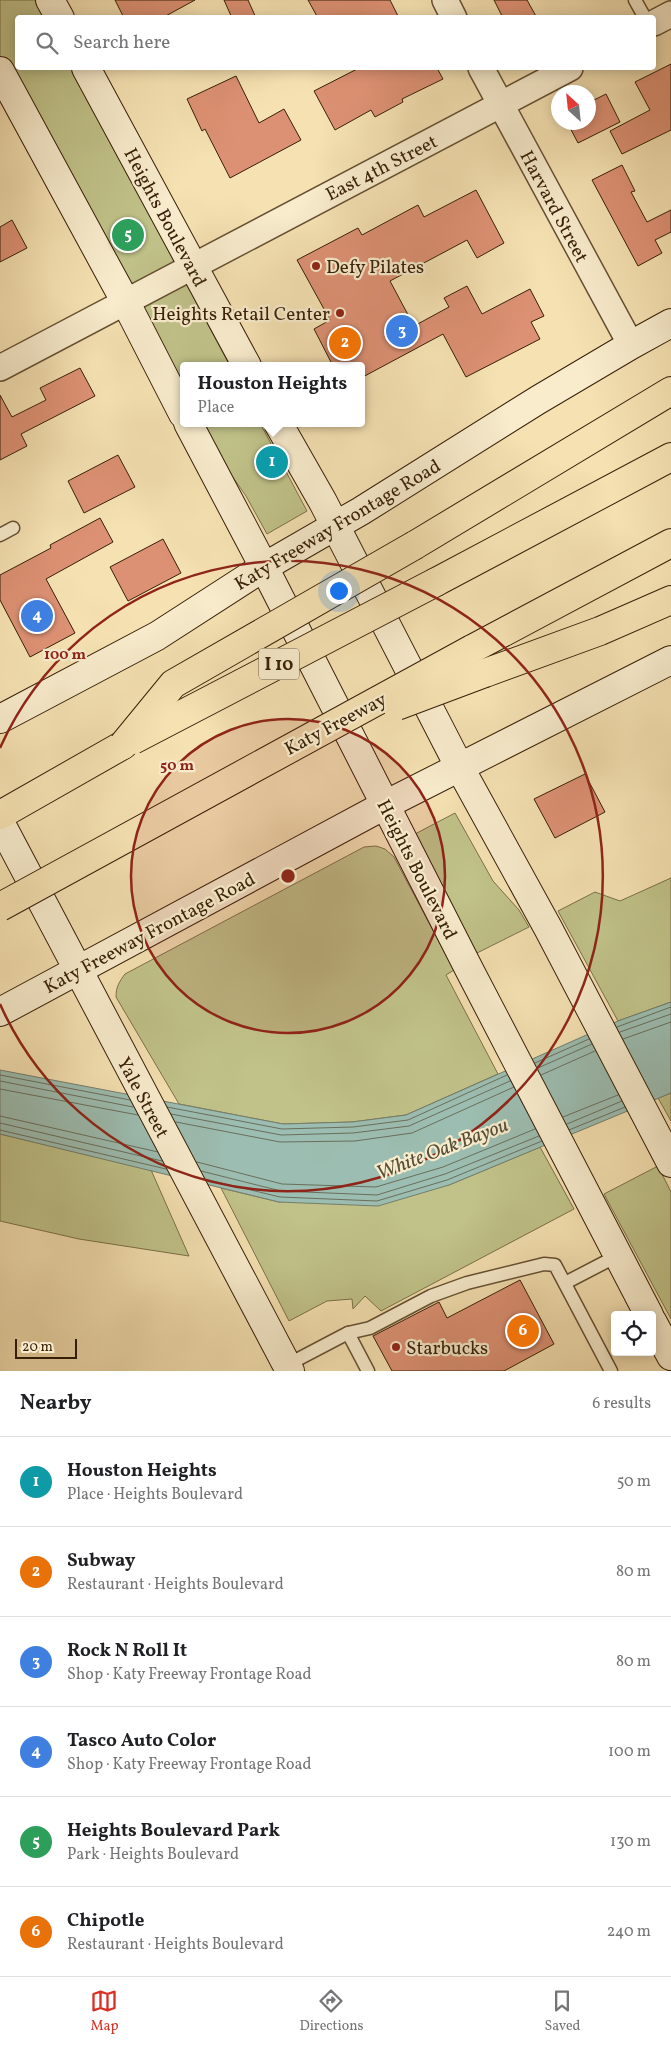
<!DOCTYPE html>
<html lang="en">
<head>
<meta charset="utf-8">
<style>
	:root { --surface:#fff; --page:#f2f2f2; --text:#202124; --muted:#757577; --line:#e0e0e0; --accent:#d93025 }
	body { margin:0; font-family:Vollkorn,serif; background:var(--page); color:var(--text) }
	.controls { position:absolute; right:15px; bottom:15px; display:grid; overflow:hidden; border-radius:5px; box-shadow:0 2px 12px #0003 }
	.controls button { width:45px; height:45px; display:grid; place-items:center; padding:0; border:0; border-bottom:1px solid var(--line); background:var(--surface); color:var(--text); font:25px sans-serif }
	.compass { position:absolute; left:551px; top:85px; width:45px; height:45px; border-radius:50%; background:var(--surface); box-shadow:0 2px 12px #0003; rotate:333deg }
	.scale { position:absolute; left:15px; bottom:12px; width:62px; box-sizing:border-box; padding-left:5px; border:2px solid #371f07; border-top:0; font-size:14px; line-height:18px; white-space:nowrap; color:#371f07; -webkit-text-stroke:4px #f8eccd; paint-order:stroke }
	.you { position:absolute; left:338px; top:590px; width:18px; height:18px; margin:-12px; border:4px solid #fff; border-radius:50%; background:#1a73e8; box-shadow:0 0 0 8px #1a73e833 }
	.badge { display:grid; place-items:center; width:32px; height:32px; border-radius:50%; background:var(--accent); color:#fff; font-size:16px; font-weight:700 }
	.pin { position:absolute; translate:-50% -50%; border:2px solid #fff; box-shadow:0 1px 5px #0006 }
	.popup { position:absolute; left:180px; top:362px; width:185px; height:65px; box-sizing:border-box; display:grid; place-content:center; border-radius:5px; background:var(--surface); filter:drop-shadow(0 1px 4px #0005); font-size:16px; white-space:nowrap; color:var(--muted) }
	.popup b { font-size:19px; color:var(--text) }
	.popup::after { content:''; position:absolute; left:50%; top:100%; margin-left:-10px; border:10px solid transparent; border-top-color:var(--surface) }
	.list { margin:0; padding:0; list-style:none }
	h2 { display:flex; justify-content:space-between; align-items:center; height:65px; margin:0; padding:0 20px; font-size:21px }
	h2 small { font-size:16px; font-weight:400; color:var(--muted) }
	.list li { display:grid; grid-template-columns:32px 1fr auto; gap:15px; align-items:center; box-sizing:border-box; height:90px; padding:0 20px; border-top:1px solid var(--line) }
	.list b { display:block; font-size:19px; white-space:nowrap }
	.list p { margin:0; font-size:16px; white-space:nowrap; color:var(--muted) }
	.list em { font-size:16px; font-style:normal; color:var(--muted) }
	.icon { flex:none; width:28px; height:28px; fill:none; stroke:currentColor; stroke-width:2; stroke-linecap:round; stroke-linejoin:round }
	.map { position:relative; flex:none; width:671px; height:1371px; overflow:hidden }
	.search { position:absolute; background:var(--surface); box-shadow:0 2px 12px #0003; left:15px; right:15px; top:15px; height:55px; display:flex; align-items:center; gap:12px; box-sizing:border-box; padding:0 18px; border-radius:5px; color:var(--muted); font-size:19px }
	.sheet { height:605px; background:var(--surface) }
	nav { display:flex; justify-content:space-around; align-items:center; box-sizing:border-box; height:70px; border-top:1px solid var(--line); background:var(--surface); font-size:14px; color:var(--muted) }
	nav a { display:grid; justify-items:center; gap:2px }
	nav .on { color:var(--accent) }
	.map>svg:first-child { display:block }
	.green { fill:#c0c289; stroke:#7c7048 }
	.water { fill:#9cbdb1; stroke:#747e6d }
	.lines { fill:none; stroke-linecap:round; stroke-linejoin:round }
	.shore { stroke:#6a6e5c; stroke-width:1 }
	.building { fill:#dd9174; stroke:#371f07 }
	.service-casing { stroke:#665032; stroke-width:15 }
	.minor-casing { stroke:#665032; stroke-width:28 }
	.secondary-casing { stroke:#371f07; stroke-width:30 }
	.motorway-casing { stroke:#371f07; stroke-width:30 }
	.service { stroke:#f8eccd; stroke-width:12 }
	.minor { stroke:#f8eccd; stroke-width:25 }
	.secondary { stroke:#f8eccd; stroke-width:28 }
	.motorway { stroke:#f5e1b2; stroke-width:28 }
	.motorway-bridge-casing { stroke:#371f07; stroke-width:30; stroke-linecap:butt }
	.motorway-bridge { stroke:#f5e1b2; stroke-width:28 }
	.ring { fill:none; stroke:#8f2418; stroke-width:2.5 }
	.poi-dot { fill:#8f2418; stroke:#f8eccd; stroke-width:2 }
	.labels { text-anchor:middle; stroke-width:4.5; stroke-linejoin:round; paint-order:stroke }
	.shield { fill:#f8eccd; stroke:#715c42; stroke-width:1 }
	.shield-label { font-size:18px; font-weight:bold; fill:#371f07 }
	.street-label { font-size:19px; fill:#371f07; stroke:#f8eccd }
	.poi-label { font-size:19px; fill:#371f07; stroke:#f8eccd; text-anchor:start }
	.water-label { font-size:20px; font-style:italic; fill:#554e3a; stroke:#f8eccd }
	.centre { fill:#8f2418; stroke:#f8eccd; stroke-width:2.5 }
	.ring-label { font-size:15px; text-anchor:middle; font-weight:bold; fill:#8f2418; stroke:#f8eccd; stroke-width:4.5; stroke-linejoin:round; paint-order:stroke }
</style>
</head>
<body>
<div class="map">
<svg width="671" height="1371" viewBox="0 0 671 1371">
	<rect width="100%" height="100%" fill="#f5e1b2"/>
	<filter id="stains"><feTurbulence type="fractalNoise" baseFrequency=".004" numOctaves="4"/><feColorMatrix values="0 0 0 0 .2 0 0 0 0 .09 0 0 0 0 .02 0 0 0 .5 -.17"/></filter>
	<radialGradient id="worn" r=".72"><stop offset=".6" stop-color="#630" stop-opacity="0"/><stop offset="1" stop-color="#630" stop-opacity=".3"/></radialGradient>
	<g class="green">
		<path d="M0 0H35L45 17 18 18V68H71L230 366H183V401L0 56Z"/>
		<path d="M195 423H260L307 511 267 534 246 496Z"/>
		<path d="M455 813 493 881 519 910 529 927 475 954 415 834Z"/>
		<path d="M376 846 385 849 394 857 454 970 446 975 498 1074 406 1115 352 1122 283 1124 179 1104 116 997C116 987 119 982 125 974L364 847Z"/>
		<path d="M671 878V1002L618 1021 558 911 595 892 620 901Z"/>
		<path d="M671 1093V1121L658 1098Z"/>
		<path d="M0 1134 151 1170 189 1256 79 1239 0 1221Z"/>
		<path d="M540 1147 574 1209 381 1311 365 1296 353 1309 352 1299 327 1301 289 1321 221 1188 279 1202 449 1185Z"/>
		<path d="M658 1166 671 1192V1319L604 1194Z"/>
	</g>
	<path class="water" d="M671 1002V1093L449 1185 378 1206 279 1202 0 1134V1070L283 1124 352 1122 406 1115 618 1021Z"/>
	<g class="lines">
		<g class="shore">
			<path d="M617 1027 671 1007"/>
			<path d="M620 1032 671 1014"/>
			<path d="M623 1039 671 1022"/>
			<path d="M535 1063 589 1039"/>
			<path d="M538 1068 592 1044"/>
			<path d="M0 1075 130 1100"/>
			<path d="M541 1075 595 1051"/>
			<path d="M0 1081 133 1107"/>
			<path d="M0 1089 138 1115"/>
			<path d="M167 1107 282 1129 353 1127 408 1120 507 1075"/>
			<path d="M171 1114 281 1135 353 1133 409 1126 510 1081"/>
			<path d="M0 1116 158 1152"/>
			<path d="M563 1117 618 1095"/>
			<path d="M176 1122 280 1142 355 1141 412 1133 514 1087"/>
			<path d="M0 1123 162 1161"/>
			<path d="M567 1124 622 1101"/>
			<path d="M0 1130 166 1169"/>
			<path d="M569 1130 625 1107"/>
			<path d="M197 1162 282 1184 376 1187 443 1167 535 1129"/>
			<path d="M201 1171 281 1191 377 1195 445 1174 539 1136"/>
			<path d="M205 1179 280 1197 377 1201 447 1180 542 1141"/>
		</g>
	</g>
	<g class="building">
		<path d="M115 0H195L162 18H124Z"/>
		<path d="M224 0H248L256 18H232Z"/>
		<path d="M308 0H390L399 18H318Z"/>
		<path d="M494 0H527L537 18H503Z"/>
		<path d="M671 64V130L622 154 610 131 650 110 635 82Z"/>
		<path d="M359 68H437L443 79 402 99 403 102 375 117 371 110 335 130 314 91Z"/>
		<path d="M236 76 259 123 284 109 301 140 230 178 205 129 202 131 187 99Z"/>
		<path d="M606 94 620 122 578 143 567 122H588V103Z"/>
		<path d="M622 165 635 191 631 192 647 222 671 210V232L655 240 662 253 638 266 592 180Z"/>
		<path d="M476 190 504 243 477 258 467 240 390 281 414 326 449 307 444 298 467 286 482 314 530 289 544 316 531 322 540 339 466 377 443 334 361 378V366H339L332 364 314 329 330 320 297 260 358 228 362 235 418 205 424 217Z"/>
		<path d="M12 220 27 248 0 262V227Z"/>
		<path d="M80 368 95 396 21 434 27 446 0 460V395L12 417 46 400 40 388Z"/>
		<path d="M118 455 135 487 84 513 68 481Z"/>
		<path d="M100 518 113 542 46 579 75 633 30 657 0 600V575L51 548 50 545Z"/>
		<path d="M163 539 181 573 128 601 110 567Z"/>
		<path d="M585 774 605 812 555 838 534 799Z"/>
		<path d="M520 1280 554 1344 504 1371H392L373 1336 439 1302 447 1318Z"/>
	</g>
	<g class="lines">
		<g class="service-casing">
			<g id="service">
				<path d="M635 0 645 18"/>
				<path d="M0 535 13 528"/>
				<path d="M565 1283 617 1256"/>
				<path d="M348 1333 370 1328 431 1296 467 1283 544 1264 555 1265 611 1371"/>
				<path d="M287 1365 348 1333 368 1371"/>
			</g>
		</g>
		<g class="minor-casing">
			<g id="minor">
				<path d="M445 0 454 18"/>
				<path d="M654 23 671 14"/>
				<path d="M481 68 631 345"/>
				<path d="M0 368 570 68"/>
			</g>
		</g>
		<g class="secondary-casing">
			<g id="secondary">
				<path d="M50 0 60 18"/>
				<path d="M86 68 247 366"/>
				<path d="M0 71 125 301 183 414"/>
				<path d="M188 423 264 567 470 971 649 1315"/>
				<path d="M278 423 323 502 460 768 548 928 671 1163"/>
				<path d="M0 719 157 636 264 567 361 511 538 400 631 345 671 323"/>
				<path d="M0 822 290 1371"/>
				<path d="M0 1012 385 805 671 660"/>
				<path d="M652 1321 671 1356"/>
			</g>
		</g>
		<g class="motorway-casing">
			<g id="motorway">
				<path d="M415 545 671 391"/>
				<path d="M436 582 671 457"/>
				<path d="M472 649 671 543"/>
				<path d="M485 673 600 631 671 600"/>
				<path d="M0 815 123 745"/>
			</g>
		</g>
		<use href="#service" class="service"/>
		<use href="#minor" class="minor"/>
		<use href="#secondary" class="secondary"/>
		<use href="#motorway" class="motorway"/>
		<g class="motorway-bridge-casing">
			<g id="motorway-bridge">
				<path d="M397 706 485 673"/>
				<path d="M133 740 436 582"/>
				<path d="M123 745 173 684 415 545"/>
				<path d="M0 907 472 649"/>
			</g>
		</g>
		<use href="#motorway-bridge" class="motorway-bridge"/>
	</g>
	<circle cx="288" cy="876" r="157" fill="#8f2418" fill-opacity=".12"/>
	<g class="ring">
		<circle cx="288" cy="876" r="157"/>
		<path d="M0 748A315 315 0 1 1 0 1004"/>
	</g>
	<g class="poi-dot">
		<circle cx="316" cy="266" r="5"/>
		<circle cx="340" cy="313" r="5"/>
		<circle cx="396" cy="1347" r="5"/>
	</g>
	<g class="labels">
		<rect class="shield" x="259" y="648.5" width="40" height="31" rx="4"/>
		<g class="shield-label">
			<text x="279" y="670">I 10</text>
		</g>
		<g class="street-label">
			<text transform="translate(381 167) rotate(-27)" y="7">East 4th Street</text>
			<text transform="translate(555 206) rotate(62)" y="7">Harvard Street</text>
			<text transform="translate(166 217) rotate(62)" y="7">Heights Boulevard</text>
			<text transform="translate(337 524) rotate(-31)" y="7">Katy Freeway Frontage Road</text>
			<text transform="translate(335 723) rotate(-28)" y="7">Katy Freeway</text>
			<text transform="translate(418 869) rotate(63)" y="7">Heights Boulevard</text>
			<text transform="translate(149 932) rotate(-28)" y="7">Katy Freeway Frontage Road</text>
			<text transform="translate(144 1097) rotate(62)" y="7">Yale Street</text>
		</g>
		<g class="poi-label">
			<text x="326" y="273">Defy Pilates</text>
			<text x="330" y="320" text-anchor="end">Heights Retail Center</text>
			<text x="406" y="1354">Starbucks</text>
		</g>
		<g class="water-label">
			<text transform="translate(442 1148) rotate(-21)" y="7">White Oak Bayou</text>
		</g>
	</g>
	<circle cx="288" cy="876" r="8" class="centre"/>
	<g class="ring-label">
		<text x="65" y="659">100 m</text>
		<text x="177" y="770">50 m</text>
	</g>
	<rect width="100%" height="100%" filter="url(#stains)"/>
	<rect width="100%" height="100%" fill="url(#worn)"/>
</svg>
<div class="controls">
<button><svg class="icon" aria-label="locate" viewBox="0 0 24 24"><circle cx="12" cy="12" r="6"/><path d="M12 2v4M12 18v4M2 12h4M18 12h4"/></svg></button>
</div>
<svg class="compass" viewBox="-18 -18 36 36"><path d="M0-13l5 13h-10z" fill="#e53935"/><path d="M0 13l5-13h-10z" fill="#757577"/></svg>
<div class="scale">20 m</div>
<div class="you"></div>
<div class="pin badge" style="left:272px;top:462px;background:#0f9aa8">1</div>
<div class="popup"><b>Houston Heights</b>Place</div>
<div class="pin badge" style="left:345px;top:343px;background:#e8710a">2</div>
<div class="pin badge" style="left:402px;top:331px;background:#3f7fe0">3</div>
<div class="pin badge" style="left:37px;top:616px;background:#3f7fe0">4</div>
<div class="pin badge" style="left:128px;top:235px;background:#2e9e5b">5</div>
<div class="pin badge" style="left:523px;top:1331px;background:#e8710a">6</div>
<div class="search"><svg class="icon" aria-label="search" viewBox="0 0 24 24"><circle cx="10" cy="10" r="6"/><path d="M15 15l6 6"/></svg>Search here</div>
</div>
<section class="sheet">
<h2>Nearby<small>6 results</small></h2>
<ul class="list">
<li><span class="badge" style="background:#0f9aa8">1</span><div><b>Houston Heights</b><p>Place · Heights Boulevard</p></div><em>50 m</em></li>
<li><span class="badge" style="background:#e8710a">2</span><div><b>Subway</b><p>Restaurant · Heights Boulevard</p></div><em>80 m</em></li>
<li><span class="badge" style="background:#3f7fe0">3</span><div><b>Rock N Roll It</b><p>Shop · Katy Freeway Frontage Road</p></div><em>80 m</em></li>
<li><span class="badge" style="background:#3f7fe0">4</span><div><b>Tasco Auto Color</b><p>Shop · Katy Freeway Frontage Road</p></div><em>100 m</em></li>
<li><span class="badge" style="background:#2e9e5b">5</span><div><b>Heights Boulevard Park</b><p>Park · Heights Boulevard</p></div><em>130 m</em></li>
<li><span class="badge" style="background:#e8710a">6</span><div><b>Chipotle</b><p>Restaurant · Heights Boulevard</p></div><em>240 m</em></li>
</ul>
</section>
<nav>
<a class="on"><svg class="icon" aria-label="map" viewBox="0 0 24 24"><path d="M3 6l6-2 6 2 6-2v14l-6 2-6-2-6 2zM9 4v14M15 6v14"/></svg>Map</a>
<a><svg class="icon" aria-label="directions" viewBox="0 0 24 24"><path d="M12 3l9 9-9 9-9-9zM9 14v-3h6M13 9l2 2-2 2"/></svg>Directions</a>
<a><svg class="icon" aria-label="saved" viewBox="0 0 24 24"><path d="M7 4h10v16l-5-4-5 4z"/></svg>Saved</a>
</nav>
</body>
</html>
